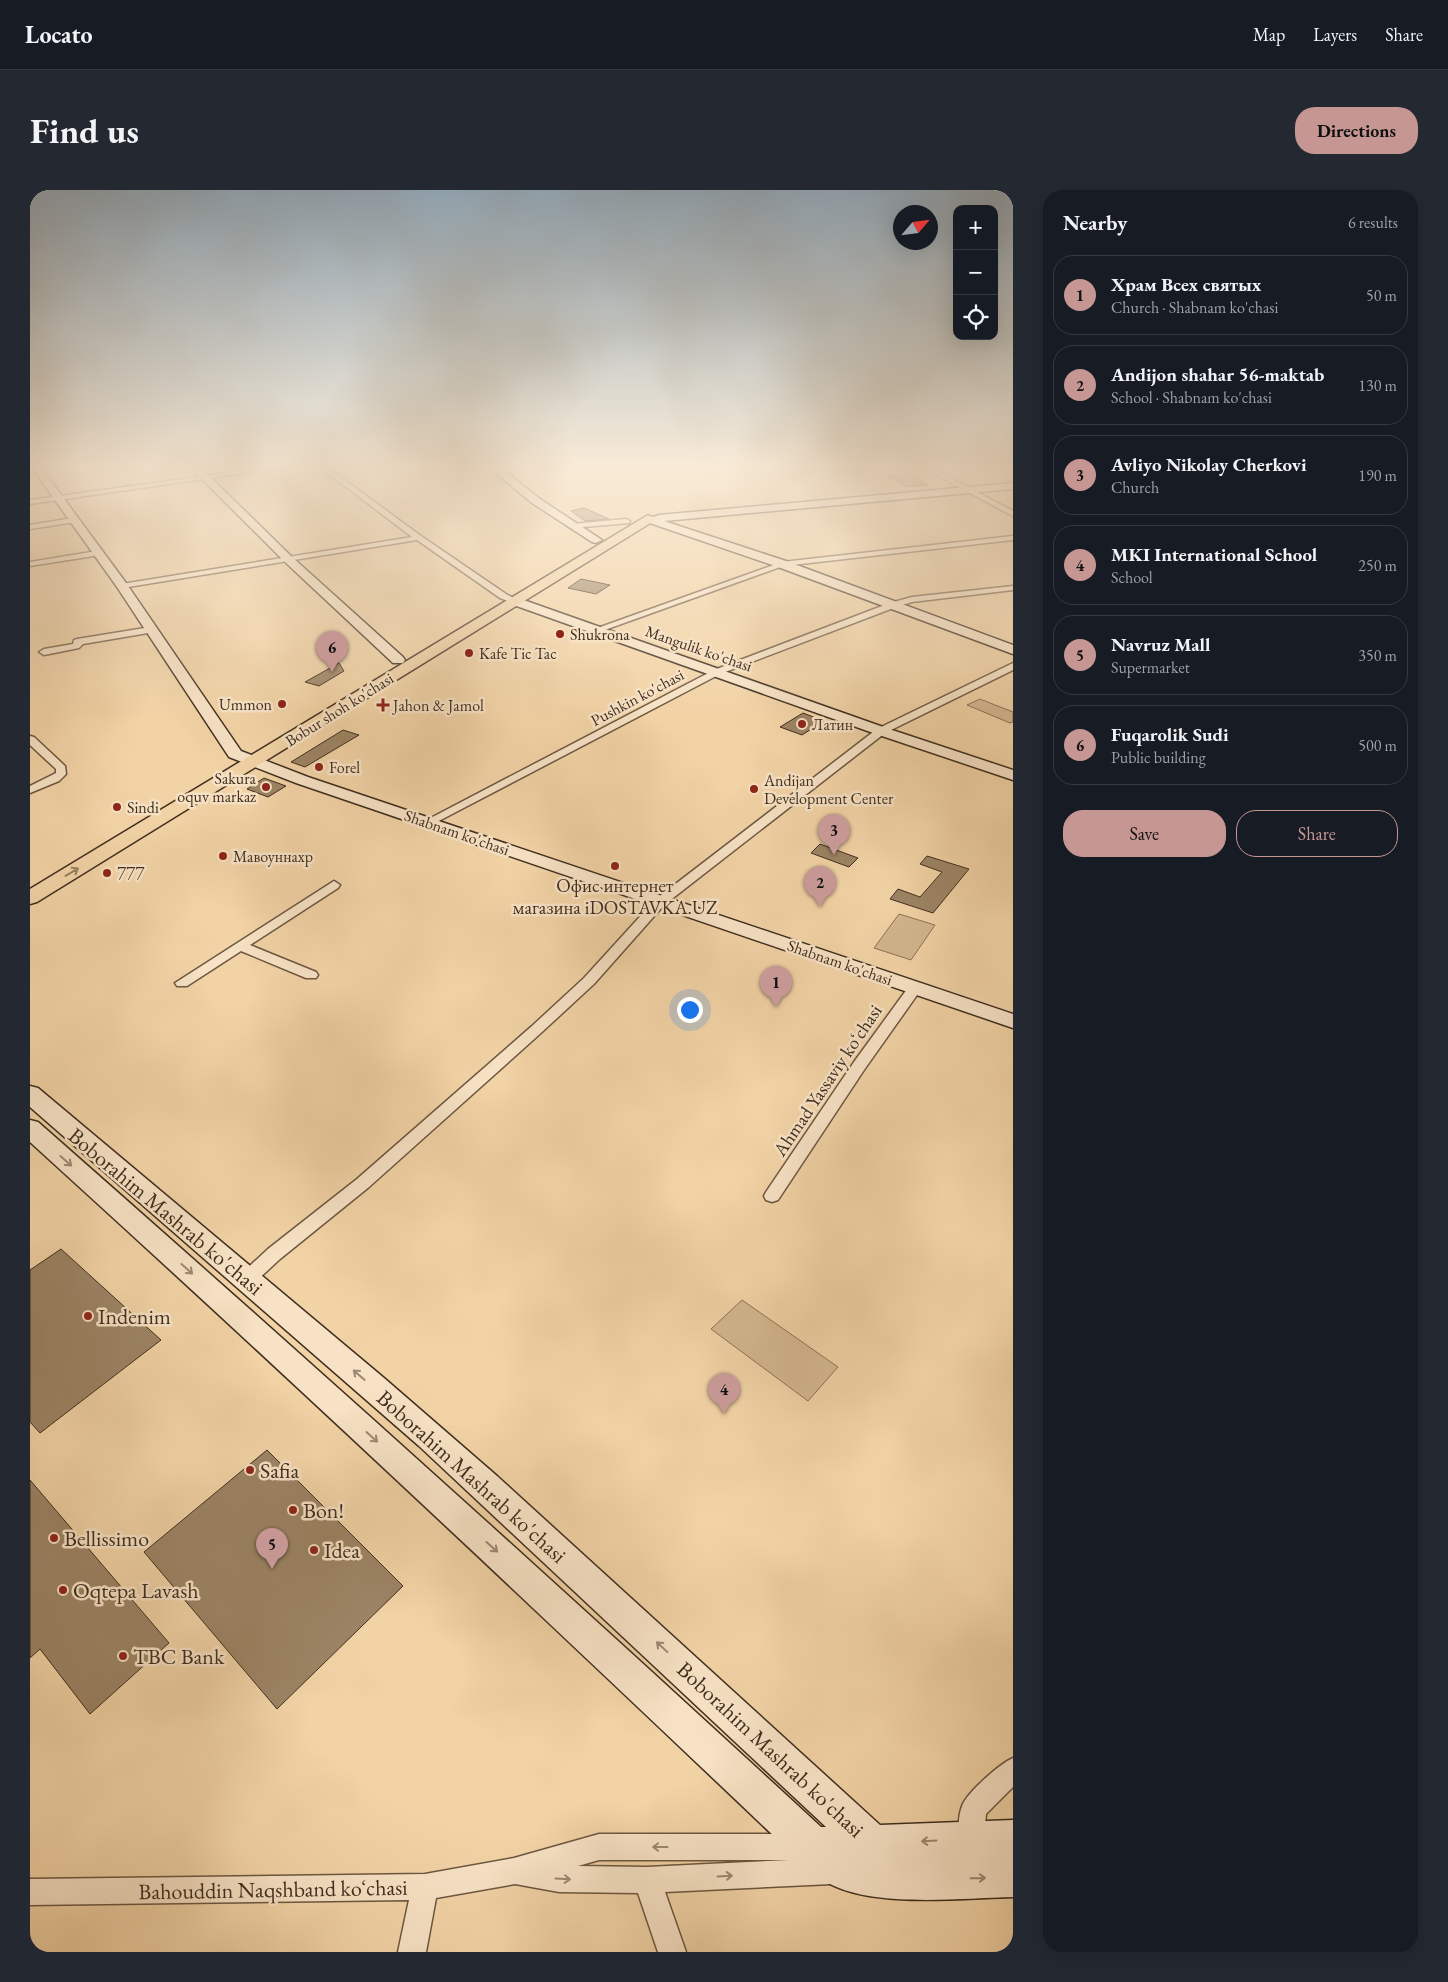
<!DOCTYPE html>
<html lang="en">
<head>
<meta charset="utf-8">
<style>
	:root { --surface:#171b24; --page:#242831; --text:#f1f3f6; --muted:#9ea1a6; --line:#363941; --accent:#c59692 }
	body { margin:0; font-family:"EB Garamond",serif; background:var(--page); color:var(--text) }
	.controls { position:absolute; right:15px; top:15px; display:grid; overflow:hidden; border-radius:10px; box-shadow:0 5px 20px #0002 }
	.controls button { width:45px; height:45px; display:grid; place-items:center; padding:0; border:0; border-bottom:1px solid var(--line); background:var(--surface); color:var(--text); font:25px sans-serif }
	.compass { position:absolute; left:863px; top:15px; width:45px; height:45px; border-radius:50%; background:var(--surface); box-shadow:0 5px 20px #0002; rotate:62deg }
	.you { position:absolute; left:659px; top:819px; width:18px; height:18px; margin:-12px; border:4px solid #fff; border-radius:50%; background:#1a73e8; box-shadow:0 0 0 8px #1a73e833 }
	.badge { display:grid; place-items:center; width:32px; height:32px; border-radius:50%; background:var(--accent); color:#111; font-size:16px; font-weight:700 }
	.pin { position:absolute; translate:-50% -41px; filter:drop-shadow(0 1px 2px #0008) }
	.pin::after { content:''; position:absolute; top:26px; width:18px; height:15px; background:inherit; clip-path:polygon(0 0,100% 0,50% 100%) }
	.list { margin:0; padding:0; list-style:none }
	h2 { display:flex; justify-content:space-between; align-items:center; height:65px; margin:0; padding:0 20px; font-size:21px }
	h2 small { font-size:16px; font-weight:400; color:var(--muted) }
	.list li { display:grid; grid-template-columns:32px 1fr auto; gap:15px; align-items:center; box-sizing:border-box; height:80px; margin:0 10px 10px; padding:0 10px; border:1px solid var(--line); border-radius:20px }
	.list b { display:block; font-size:19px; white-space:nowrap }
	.list p { margin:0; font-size:16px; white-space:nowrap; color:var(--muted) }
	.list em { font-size:16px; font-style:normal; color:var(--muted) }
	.actions { display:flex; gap:10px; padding:15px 20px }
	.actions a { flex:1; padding:11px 0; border:1px solid var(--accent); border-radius:20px; text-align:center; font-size:18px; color:var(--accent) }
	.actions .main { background:var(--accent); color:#111 }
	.icon { flex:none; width:28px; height:28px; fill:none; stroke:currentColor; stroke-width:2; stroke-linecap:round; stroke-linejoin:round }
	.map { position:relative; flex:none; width:983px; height:1762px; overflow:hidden; border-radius:20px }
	header { display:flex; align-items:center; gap:30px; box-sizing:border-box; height:70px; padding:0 25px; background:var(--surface); border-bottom:1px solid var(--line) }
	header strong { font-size:24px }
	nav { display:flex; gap:28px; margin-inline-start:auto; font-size:18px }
	.intro { display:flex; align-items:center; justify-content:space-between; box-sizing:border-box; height:120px; padding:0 30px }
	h1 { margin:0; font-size:35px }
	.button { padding:12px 22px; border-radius:20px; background:var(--accent); color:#111; font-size:18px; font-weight:700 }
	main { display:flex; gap:30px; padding:0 30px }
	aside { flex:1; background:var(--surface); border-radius:20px; box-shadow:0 5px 20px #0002 }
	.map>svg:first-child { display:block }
	.green { fill:#d4b78f; stroke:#8a7257 }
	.building { fill:#9c8465; stroke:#3f2e1f }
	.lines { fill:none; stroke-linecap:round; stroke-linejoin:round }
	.street-casing { stroke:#6c5741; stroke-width:3 }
	.secondary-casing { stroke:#3f2e1f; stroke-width:3 }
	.primary-casing { stroke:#3f2e1f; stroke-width:3 }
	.street { fill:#f7e2c5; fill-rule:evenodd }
	.secondary { fill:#f7e2c5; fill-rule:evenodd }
	.primary { fill:#f2d3a6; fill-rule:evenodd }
	.oneway { stroke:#988062 }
	.oneway2 { stroke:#9b8872 }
	.poi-dot { fill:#8f2418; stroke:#f7e2c5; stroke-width:2 }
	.labels { text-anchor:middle; stroke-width:5; stroke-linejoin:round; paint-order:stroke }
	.far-poi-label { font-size:16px; fill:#3f2e1f; stroke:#f7e2c5; text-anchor:start }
	.far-street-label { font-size:16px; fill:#3f2e1f; stroke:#f7e2c5 }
	.poi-label { font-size:19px; fill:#3f2e1f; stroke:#f7e2c5; text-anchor:start }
	.street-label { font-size:19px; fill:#3f2e1f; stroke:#f7e2c5 }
	.near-street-label { font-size:22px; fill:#3f2e1f; stroke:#f7e2c5 }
	.near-poi-label { font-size:22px; fill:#3f2e1f; stroke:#f7e2c5; text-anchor:start }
</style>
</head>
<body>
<header>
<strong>Locato</strong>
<nav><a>Map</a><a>Layers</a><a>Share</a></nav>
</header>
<div class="intro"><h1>Find us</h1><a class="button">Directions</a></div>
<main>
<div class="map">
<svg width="983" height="1762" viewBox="0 0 983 1762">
	<rect width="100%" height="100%" fill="#f2d3a6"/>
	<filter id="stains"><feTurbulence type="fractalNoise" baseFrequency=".004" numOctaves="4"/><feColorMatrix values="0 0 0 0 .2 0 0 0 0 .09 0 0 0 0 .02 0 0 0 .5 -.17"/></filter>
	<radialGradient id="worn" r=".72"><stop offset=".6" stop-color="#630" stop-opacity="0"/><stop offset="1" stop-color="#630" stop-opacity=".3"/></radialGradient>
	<g class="green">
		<path d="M950 509 983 522V532L980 533 937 515Z"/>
		<path d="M869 724 905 735 881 770 844 758Z"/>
		<path d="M712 1110 808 1177 778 1211 681 1139Z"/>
	</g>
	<g class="building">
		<path d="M878 284 899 295 877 297 857 286Z"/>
		<path d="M554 318 579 329 555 331 541 321Z"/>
		<path d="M551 389 580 395 566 404 538 398Z"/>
		<path d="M309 473 314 481 289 496 275 492Z"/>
		<path d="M773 523 794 531 772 545 750 537Z"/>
		<path d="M313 540 329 545 275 577 261 572Z"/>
		<path d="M234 588 256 596 238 607 217 599Z"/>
		<path d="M790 654 828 668 819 677 781 663Z"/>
		<path d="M897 666 939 679 903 723 860 709 868 699 890 707 912 682 890 674Z"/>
		<path d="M31 1059 131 1150 10 1243 0 1232V1080Z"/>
		<path d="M237 1260 373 1396 247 1519 114 1362Z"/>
		<path d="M0 1290 139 1453 60 1524 10 1459 0 1468Z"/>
	</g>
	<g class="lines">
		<g class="street-casing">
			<g id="street">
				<path d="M11 275H31L0 280V276Z"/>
				<path d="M256 275H272L0 314V310Z"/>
				<path d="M287 275H294L391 346 476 404 489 411 485 414 470 408 387 350 92 398 88 396 92 394 382 347Z"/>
				<path d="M572 275H578L582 283H565V281L575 280Z"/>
				<path d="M887 275H895L983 321V326Z"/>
				<path d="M43 328H46V332L0 339V335Z"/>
				<path d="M596 329 600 331 599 333 542 338 538 336 542 334Z"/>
				<path d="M983 346V350L753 376 569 442 562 440 752 372Z"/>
				<path d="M67 361 71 363 70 365 0 376V372Z"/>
				<path d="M983 396V400L882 412 866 417 690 484 403 634 399 635 393 632 684 480 860 413 882 407Z"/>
				<path d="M121 437 125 440 124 442 53 454 49 458 14 465 9 462 14 459 43 454 44 450 47 449Z"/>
				<path d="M983 473V480L855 543 634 715 564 794 512 842 339 997 250 1069 223 1094 217 1096 211 1094 208 1089 211 1084 238 1059 327 989 502 836 554 788 626 709 847 539Z"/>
				<path d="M0 546 4 547 35 576 36 584 29 591 0 603V596L26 583V579L0 555Z"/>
				<path d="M304 691 310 695 308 698 220 755 286 782 288 785 286 788H276L211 761 157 796H147L145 793Z"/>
				<path d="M885 794 890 795 892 798 834 880 748 1010 742 1012 736 1010 734 1006 736 1002 824 872 880 795Z"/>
				<path d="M983 1568V1597L956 1624 954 1649 950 1658 941 1662 932 1658C927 1646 927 1620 936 1609 944 1597 971 1573 983 1568Z"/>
				<path d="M569 1644H775L784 1648 788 1657 784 1666 777 1669 802 1668 811 1672 815 1681 811 1690 802 1694 635 1702 656 1762H628L608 1703 529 1702 485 1694 406 1708 396 1762H368L379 1710 0 1715V1689L395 1684 484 1668ZM569 1670H759L617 1677 548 1676Z"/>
			</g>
		</g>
		<g class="secondary-casing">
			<g id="secondary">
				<path d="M0 275H9L96 393 211 561 278 587 983 824V838L266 593 199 567 87 397Z"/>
				<path d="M158 275H168L262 367 373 467 375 470 373 473H363L254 371Z"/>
				<path d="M456 275H467L510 309 572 350 566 353 562 352 502 313Z"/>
				<path d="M983 293V299L634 331 756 371 983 455V464L748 377 614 331 613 329 618 326 624 327 629 325Z"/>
				<path d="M485 407 856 538 983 580V590L846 544 481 414 479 411 481 408Z"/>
				<path d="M0 896 8 898 354 1188 467 1286 850 1635 983 1630V1707C932 1708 846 1718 800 1694 790 1689 780 1678 770 1671 516 1429 260 1188 0 952V930L8 932C272 1164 533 1399 791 1637H796L389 1256 0 917Z"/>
			</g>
		</g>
		<g class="primary-casing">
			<path id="primary" d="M618 325 624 329 622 332 7 712 0 714V699Z"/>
		</g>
		<use href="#street" class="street"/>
		<use href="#secondary" class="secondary"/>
		<use href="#primary" class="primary"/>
	</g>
	<defs><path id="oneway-shaft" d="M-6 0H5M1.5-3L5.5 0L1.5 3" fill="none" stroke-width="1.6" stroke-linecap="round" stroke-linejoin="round" transform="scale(1.25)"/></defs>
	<use class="oneway" href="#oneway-shaft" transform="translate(42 682) rotate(-31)"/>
	<g class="oneway2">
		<use href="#oneway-shaft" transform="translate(36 971) rotate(42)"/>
		<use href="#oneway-shaft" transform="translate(157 1079) rotate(42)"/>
		<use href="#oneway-shaft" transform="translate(329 1185) rotate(-139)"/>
		<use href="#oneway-shaft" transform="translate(342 1247) rotate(42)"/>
		<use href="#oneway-shaft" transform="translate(462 1357) rotate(42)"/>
		<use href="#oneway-shaft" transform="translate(632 1457) rotate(-137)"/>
		<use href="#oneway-shaft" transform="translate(899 1651) rotate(177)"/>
		<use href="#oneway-shaft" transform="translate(630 1657) rotate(180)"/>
		<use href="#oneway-shaft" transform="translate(695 1686) rotate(-3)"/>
		<use href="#oneway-shaft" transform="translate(948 1688) rotate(-1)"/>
		<use href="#oneway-shaft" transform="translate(533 1689) rotate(3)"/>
	</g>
	<linearGradient id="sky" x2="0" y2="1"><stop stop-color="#93aabb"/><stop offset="0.53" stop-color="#f9ebd7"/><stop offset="1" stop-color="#f9ebd7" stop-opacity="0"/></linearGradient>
	<rect width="983" height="522" fill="url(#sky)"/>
	<g class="poi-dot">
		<circle cx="530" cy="444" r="5"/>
		<circle cx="439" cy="463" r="5"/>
		<circle cx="252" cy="514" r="5"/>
		<path d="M350.5 507.5h5v5h5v5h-5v5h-5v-5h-5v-5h5z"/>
		<circle cx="772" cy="534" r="5"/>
		<circle cx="289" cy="577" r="5"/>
		<circle cx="236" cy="597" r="5"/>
		<circle cx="724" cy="599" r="5"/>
		<circle cx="87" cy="617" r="5"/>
		<circle cx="193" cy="666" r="5"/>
		<circle cx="585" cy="676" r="5"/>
		<circle cx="77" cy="683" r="5"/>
		<circle cx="58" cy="1126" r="5"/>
		<circle cx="220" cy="1280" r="5"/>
		<circle cx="263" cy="1320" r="5"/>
		<circle cx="24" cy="1348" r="5"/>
		<circle cx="284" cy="1360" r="5"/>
		<circle cx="33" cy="1400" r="5"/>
		<circle cx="93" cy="1466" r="5"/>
	</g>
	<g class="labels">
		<g class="far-poi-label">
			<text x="540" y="450">Shukrona</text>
			<text x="449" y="469">Kafe Tic Tac</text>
			<text x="242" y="520" text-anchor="end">Ummon</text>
			<text x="363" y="521">Jahon &amp; Jamol</text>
			<text x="782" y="540">Латин</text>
			<text x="299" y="583">Forel</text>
			<text x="226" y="594" text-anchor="end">Sakura<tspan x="226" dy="18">oquv markaz</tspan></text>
			<text x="734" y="596">Andijan<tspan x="734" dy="18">Development Center</tspan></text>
			<text x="97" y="623">Sindi</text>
			<text x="203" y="672">Мавоуннахр</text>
		</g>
		<g class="far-street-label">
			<text transform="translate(669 458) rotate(19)" y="6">Mangulik ko'chasi</text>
			<text transform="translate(607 507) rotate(-28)" y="6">Pushkin ko'chasi</text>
			<text transform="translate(309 519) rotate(-32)" y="6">Bobur shoh ko'chasi</text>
			<text transform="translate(427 642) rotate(19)" y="6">Shabnam ko'chasi</text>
			<text transform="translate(810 772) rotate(19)" y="6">Shabnam ko'chasi</text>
		</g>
		<g class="poi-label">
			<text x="87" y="690">777</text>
			<text x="585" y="702" text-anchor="middle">Офис интернет<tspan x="585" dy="22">магазина iDOSTAVKA.UZ</tspan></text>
		</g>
		<g class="street-label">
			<text transform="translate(797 890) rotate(-56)" y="7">Ahmad Yassaviy koʻchasi</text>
		</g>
		<g class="near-street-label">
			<text transform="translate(136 1021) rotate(40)" y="8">Boborahim Mashrab ko'chasi</text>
			<text transform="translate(442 1286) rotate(42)" y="8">Boborahim Mashrab ko'chasi</text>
			<text transform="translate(741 1559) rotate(43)" y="8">Boborahim Mashrab ko'chasi</text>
			<text transform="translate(243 1699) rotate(-1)" y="8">Bahouddin Naqshband koʻchasi</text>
		</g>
		<g class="near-poi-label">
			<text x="68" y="1134">Indenim</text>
			<text x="230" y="1288">Safia</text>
			<text x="273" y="1328">Bon!</text>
			<text x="34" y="1356">Bellissimo</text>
			<text x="294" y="1368">Idea</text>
			<text x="43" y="1408">Oqtepa Lavash</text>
			<text x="103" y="1474">TBC Bank</text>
		</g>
	</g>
	<rect width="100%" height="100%" filter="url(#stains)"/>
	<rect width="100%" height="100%" fill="url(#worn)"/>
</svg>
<div class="controls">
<button>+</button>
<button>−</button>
<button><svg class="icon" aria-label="locate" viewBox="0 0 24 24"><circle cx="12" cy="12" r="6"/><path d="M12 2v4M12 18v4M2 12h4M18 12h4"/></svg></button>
</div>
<svg class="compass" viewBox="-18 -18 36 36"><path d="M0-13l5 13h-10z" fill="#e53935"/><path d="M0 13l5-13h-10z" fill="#9ea1a6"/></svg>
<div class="you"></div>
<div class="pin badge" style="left:746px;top:817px">1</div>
<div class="pin badge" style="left:790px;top:717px">2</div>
<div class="pin badge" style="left:804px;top:665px">3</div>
<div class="pin badge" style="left:694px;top:1224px">4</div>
<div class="pin badge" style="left:242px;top:1379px">5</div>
<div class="pin badge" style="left:302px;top:482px">6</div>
</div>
<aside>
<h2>Nearby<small>6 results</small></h2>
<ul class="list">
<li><span class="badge">1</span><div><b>Храм Всех святых</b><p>Church · Shabnam ko'chasi</p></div><em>50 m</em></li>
<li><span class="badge">2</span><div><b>Andijon shahar 56-maktab</b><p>School · Shabnam ko'chasi</p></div><em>130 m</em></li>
<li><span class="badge">3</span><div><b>Avliyo Nikolay Cherkovi</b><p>Church</p></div><em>190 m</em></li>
<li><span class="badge">4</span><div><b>MKI International School</b><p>School</p></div><em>250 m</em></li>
<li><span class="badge">5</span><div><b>Navruz Mall</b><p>Supermarket</p></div><em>350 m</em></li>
<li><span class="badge">6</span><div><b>Fuqarolik Sudi</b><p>Public building</p></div><em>500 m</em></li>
</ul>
<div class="actions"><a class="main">Save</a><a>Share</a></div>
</aside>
</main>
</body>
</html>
